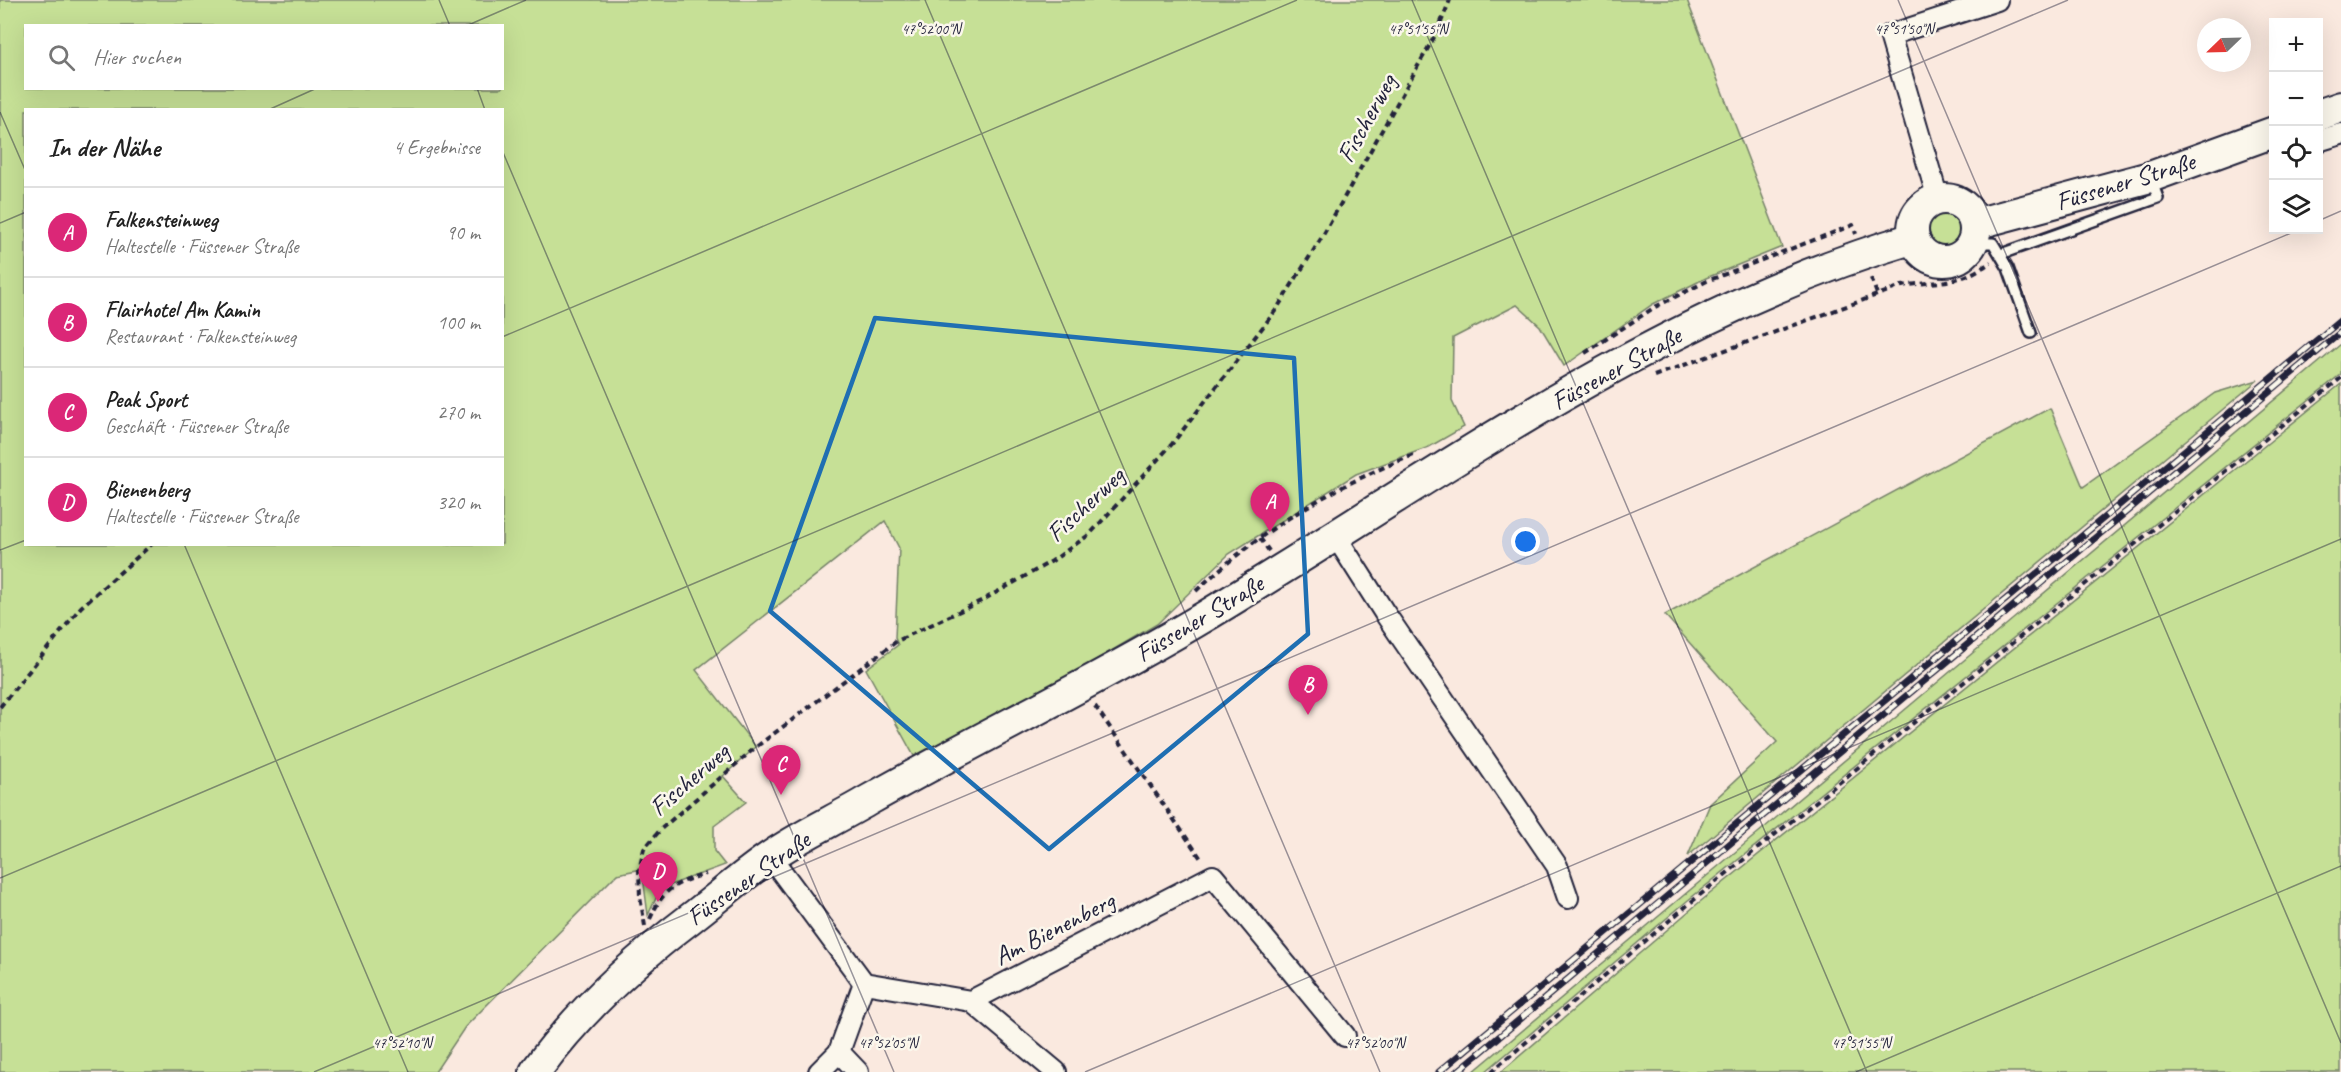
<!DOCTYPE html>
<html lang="de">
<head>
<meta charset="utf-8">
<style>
	:root { --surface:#fff; --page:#f2f2f2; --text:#222; --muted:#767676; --line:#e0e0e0; --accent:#db2777 }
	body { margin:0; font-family:Caveat,sans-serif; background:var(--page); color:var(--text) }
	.controls { position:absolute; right:18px; top:18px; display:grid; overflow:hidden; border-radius:0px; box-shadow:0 6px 24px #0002 }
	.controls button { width:54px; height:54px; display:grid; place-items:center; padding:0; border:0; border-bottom:2px solid var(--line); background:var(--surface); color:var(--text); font:30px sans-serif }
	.compass { position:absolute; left:2197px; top:18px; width:54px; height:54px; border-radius:50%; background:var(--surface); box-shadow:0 6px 24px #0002; rotate:247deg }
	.you { position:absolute; left:1526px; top:542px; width:21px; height:21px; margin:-15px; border:4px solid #fff; border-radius:50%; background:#1a73e8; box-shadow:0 0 0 9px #1a73e833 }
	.badge { display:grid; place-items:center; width:39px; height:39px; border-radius:50%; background:var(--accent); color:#fff; font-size:20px; font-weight:700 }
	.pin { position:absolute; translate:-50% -50px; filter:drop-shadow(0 2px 3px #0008) }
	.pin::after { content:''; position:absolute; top:32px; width:21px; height:18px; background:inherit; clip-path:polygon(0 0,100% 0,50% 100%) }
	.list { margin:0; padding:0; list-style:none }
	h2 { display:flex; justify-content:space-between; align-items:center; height:78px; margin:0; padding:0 24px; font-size:26px }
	h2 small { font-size:20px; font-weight:400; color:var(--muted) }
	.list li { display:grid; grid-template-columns:39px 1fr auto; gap:18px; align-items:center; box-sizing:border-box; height:90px; padding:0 24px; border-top:2px solid var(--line) }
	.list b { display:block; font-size:22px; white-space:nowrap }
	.list p { margin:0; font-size:20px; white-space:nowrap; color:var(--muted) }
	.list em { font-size:20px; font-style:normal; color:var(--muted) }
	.icon { flex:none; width:33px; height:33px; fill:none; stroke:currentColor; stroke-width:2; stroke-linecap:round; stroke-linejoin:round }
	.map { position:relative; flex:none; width:2341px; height:1072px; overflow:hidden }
	.search { position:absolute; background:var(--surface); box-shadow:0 6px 24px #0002; left:24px; top:24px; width:480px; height:66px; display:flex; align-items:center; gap:15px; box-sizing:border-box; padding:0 21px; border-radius:0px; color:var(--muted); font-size:22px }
	.panel { position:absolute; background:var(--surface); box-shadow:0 6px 24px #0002; left:24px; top:108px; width:480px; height:438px; border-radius:0px }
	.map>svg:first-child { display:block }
	.green { fill:#c6e096; stroke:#748168; stroke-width:1.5; fill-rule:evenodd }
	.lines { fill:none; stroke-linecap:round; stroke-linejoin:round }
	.lane-casing { stroke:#22223b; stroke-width:14 }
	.street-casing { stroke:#22223b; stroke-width:24 }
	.primary-casing { stroke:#22223b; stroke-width:34 }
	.path { stroke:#22223b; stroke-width:4; stroke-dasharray:6 4.5; stroke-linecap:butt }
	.lane { stroke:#fbf7ec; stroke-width:9 }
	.street { stroke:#fbf7ec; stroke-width:20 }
	.primary { stroke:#fbf7ec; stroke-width:30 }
	.rail-casing { stroke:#22223b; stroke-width:7 }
	.rail { stroke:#fbf7ec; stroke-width:4.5; stroke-dasharray:14; stroke-linecap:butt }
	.marked { fill:none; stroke:#1f6fb2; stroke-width:4.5; stroke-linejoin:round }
	.ticks { fill:none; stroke:#22223b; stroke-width:1.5; stroke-opacity:0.45 }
	.labels { text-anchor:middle; stroke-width:5; stroke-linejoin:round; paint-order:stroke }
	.street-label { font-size:26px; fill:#22223b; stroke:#fbf7ec }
	.ticks-label { font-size:15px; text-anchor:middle; fill:#22223b; stroke:#fbf7ec; stroke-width:5; stroke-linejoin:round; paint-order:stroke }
</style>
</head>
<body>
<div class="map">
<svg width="2341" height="1072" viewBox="0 0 2341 1072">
	<rect width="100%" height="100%" fill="#fae9df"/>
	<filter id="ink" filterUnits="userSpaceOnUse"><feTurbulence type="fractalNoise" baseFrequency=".0167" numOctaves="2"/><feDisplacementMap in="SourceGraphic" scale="12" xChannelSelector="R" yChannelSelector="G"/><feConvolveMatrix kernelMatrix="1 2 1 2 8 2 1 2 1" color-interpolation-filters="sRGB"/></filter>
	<g filter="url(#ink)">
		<g class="green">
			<path d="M0 0H1687L1782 247 1706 278 1653 304 1564 366 1540 326 1517 305 1453 338 1452 401 1464 427 1429 447 1356 474 1229 554 1157 624 1055 684 914 756 866 669 898 645 895 638 899 548 885 521 696 670 756 747 723 776 746 802 714 826V851L725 865 673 884 658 894 648 915 642 869 617 874 465 1027 435 1072H0ZM26 26H502V88H26ZM26 110H502V544H26Z"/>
			<circle cx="1944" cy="227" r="19"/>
			<path d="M2341 344V374L1687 901 1485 1072H1473Z"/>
			<path d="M2258 380 1688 856 1710 804 1777 742 1665 615 2050 408 2083 487 2215 393Z"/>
			<path d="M2341 384V1072H1501L1696 905Z"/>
		</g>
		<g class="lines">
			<g class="lane-casing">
				<g id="lane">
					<path d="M1970 248 1985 243H1993L2008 268 2031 333"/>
					<path d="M2001 254 2158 198 2152 182"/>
				</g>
			</g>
			<g class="street-casing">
				<g id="street">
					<path d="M2318 141 2341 134"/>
					<path d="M1938 199 1890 35 1997 0"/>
					<path d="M1335 535 1384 612 1557 866 1568 898"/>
					<path d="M770 856 864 983 971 1001 1213 876 1345 1036"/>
					<path d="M971 1001 1056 1072"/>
					<path d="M839 1052 858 1072"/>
					<path d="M819 1072 839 1052 864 983"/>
				</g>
			</g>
			<g class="primary-casing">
				<g id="primary">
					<path d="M2318 115 2341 107"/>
					<circle cx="1944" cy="230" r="31"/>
					<path d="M1975 224 2150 177 2274 132"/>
					<path d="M535 1072C578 1012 633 962 691 918 717 898 742 876 768 858 799 836 835 820 867 801 978 738 1094 683 1204 617 1432 480 1655 314 1914 238"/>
				</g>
			</g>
			<g class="path">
				<path d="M1871 278 1877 294"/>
				<path d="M1585 353 1655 307 1707 281 1853 225 1856 234"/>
				<path d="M1654 376 1902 286C1941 280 1957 286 1991 262"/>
				<path d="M1260 538 1269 551"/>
				<path d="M1196 591C1259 531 1333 486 1414 455"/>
				<path d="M1095 706 1202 860"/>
				<path d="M0 707 81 607 152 544"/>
				<path d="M650 919C663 889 674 883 706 874"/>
				<path d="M645 926 640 897 639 870 644 849 661 829 756 747 897 641 983 600 1052 561 1090 534 1172 444 1276 310 1322 237 1437 32 1450 0"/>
				<path d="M1491 1072 1690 903 2341 378"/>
			</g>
			<use href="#lane" class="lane"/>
			<use href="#street" class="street"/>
			<use href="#primary" class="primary"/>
			<g class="rail-casing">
				<g id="rail">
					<path d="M1439 1072 2341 320"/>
					<path d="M1457 1072 2341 332"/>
				</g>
			</g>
			<use href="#rail" class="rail"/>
		</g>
	</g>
	<path class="marked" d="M875 318 1294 358 1308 634 1049 849 770 611Z"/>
	<path class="ticks" d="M439 0 450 26M925 0 1380 1072M1412 0 1867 1072M1898 0 2341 1043M466 26 526 0M477 88 485 110M268 110 317 88M0 112 26 172M502 150 894 1072M2318 221 2341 211M0 223 26 212M502 337 1297 0M184 544 408 1072M0 550 26 540M0 878 2068 0M314 1072 2298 230M1085 1072 2341 539M1856 1072 2341 866"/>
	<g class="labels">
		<g class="street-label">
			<text transform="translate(1366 118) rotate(-61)" y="9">Fischerweg</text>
			<text transform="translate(2125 181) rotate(-17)" y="9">Füssener Straße</text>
			<text transform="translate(1616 368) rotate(-29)" y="9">Füssener Straße</text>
			<text transform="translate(1085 504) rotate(-43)" y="9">Fischerweg</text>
			<text transform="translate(1199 618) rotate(-31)" y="9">Füssener Straße</text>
			<text transform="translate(689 779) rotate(-41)" y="9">Fischerweg</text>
			<text transform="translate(748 878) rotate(-35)" y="9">Füssener Straße</text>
			<text transform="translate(1054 928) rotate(-27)" y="9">Am Bienenberg</text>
		</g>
	</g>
	<g class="ticks-label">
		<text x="931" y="34">47°52'00"N</text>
		<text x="1418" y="34">47°51'55"N</text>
		<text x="1904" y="34">47°51'50"N</text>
		<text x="402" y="1048">47°52'10"N</text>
		<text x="888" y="1048">47°52'05"N</text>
		<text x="1375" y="1048">47°52'00"N</text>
		<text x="1861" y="1048">47°51'55"N</text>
	</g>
</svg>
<div class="controls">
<button>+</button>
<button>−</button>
<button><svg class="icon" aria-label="locate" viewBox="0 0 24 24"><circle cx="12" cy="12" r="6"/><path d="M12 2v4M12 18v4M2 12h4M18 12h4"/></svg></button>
<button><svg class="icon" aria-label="layers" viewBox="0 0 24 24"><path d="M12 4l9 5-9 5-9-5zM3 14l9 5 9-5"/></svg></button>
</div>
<svg class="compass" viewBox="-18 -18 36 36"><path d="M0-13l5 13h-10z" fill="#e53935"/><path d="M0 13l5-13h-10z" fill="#767676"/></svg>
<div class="you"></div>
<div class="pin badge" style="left:1270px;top:532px">A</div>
<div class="pin badge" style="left:1308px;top:715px">B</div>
<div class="pin badge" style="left:781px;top:795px">C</div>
<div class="pin badge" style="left:658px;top:902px">D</div>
<div class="search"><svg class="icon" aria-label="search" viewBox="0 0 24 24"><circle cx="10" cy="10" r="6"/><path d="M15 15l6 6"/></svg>Hier suchen</div>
<section class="panel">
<h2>In der Nähe<small>4 Ergebnisse</small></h2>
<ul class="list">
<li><span class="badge">A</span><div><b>Falkensteinweg</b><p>Haltestelle · Füssener Straße</p></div><em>90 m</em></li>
<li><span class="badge">B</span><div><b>Flairhotel Am Kamin</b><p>Restaurant · Falkensteinweg</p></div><em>100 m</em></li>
<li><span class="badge">C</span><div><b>Peak Sport</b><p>Geschäft · Füssener Straße</p></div><em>270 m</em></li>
<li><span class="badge">D</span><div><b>Bienenberg</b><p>Haltestelle · Füssener Straße</p></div><em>320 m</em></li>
</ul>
</section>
</div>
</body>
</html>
